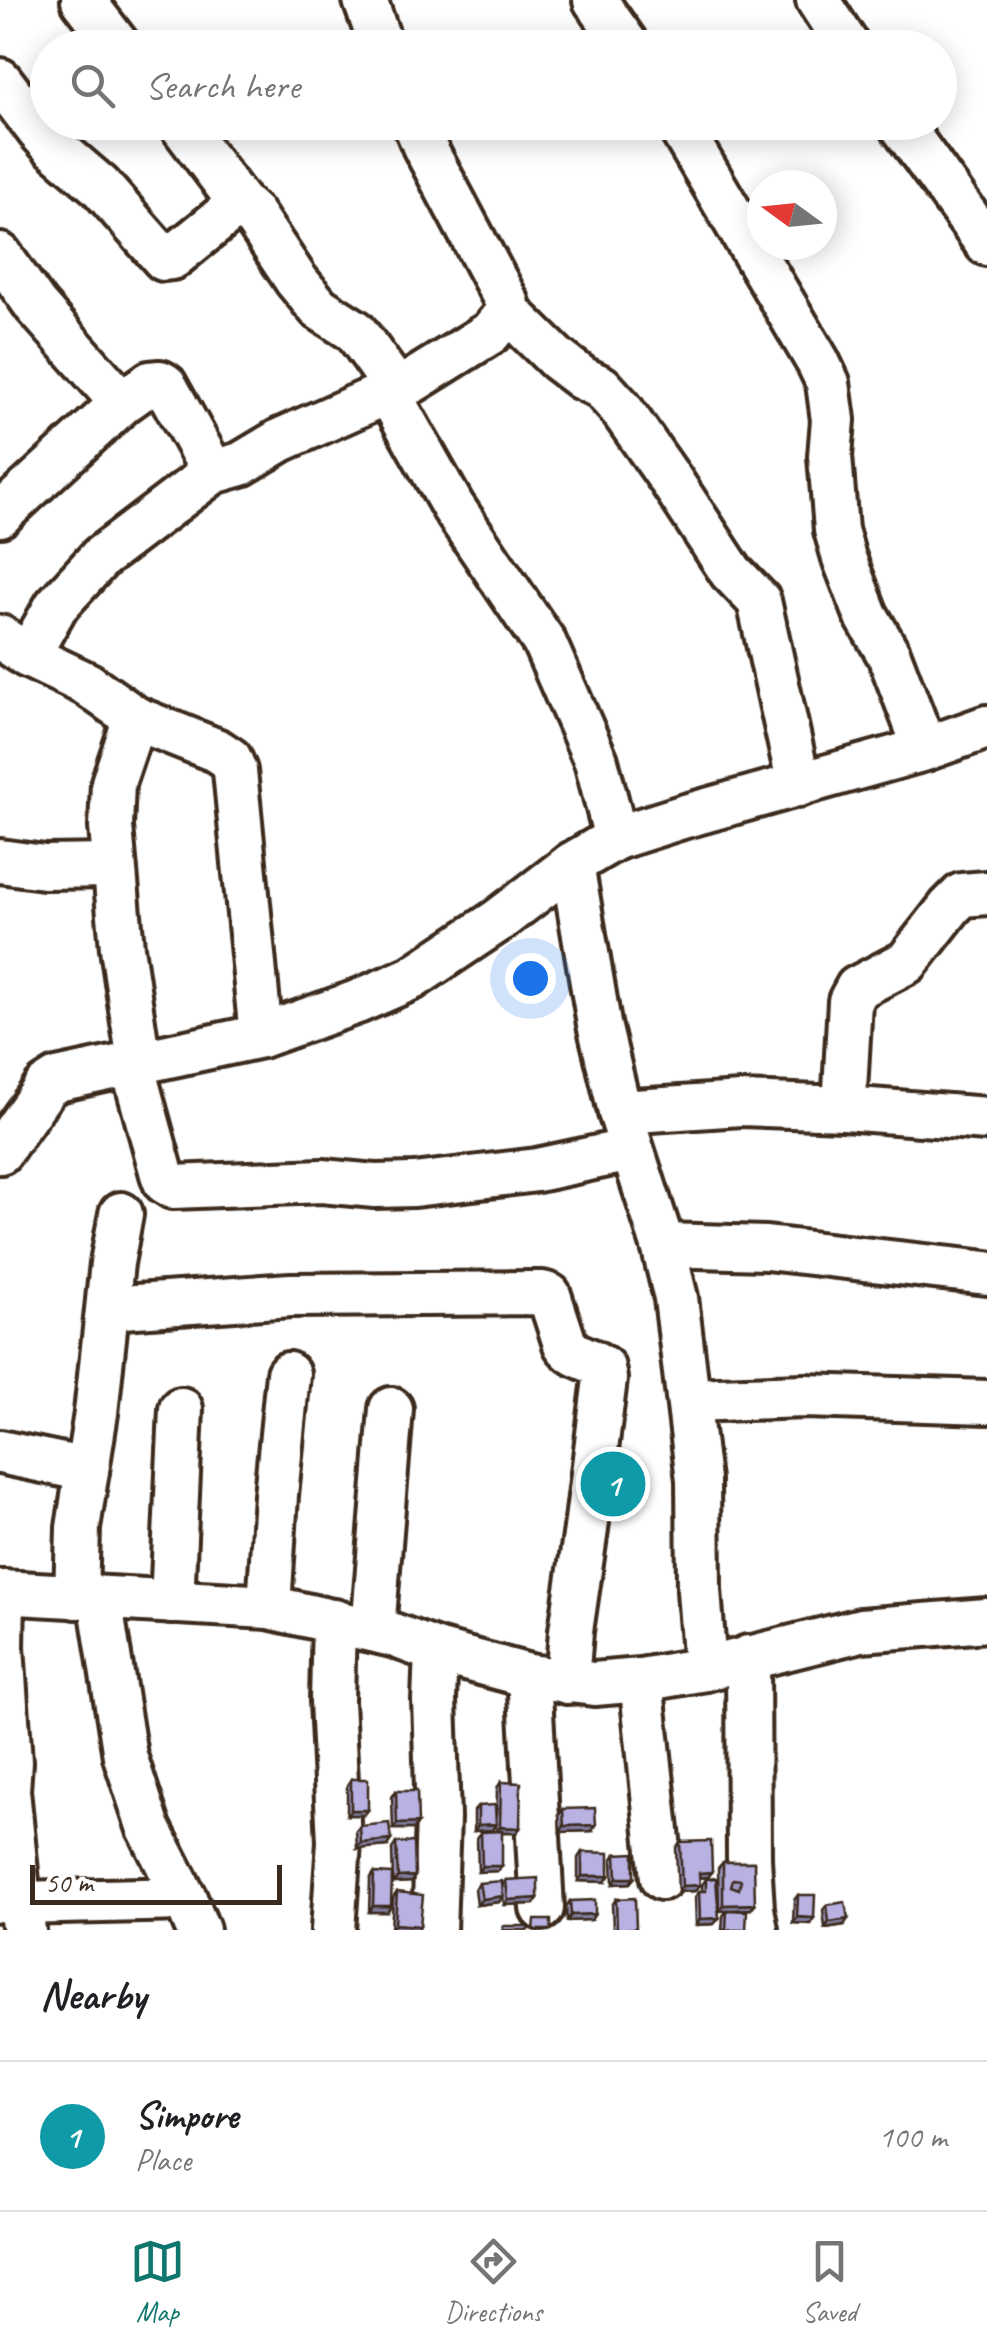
<!DOCTYPE html>
<html lang="en">
<head>
<meta charset="utf-8">
<style>
	:root { --surface:#fff; --page:#f2f2f2; --text:#202124; --muted:#757577; --line:#e0e0e0; --accent:#0f766e }
	body { margin:0; font-family:Caveat,sans-serif; background:var(--page); color:var(--text) }
	.compass { position:absolute; left:747px; top:170px; width:90px; height:90px; border-radius:50%; background:var(--surface); box-shadow:0 5px 25px #0003; rotate:285deg }
	.scale { position:absolute; left:30px; bottom:25px; width:252px; box-sizing:border-box; padding-left:10px; border:5px solid #3b2a1e; border-top:0; font-size:28px; line-height:35px; white-space:nowrap; color:#3b2a1e; -webkit-text-stroke:8px #fff; paint-order:stroke }
	.you { position:absolute; left:530px; top:978px; width:35px; height:35px; margin:-25px; border:8px solid #fff; border-radius:50%; background:#1a73e8; box-shadow:0 0 0 15px #1a73e833 }
	.badge { display:grid; place-items:center; width:65px; height:65px; border-radius:50%; background:var(--accent); color:#fff; font-size:32px; font-weight:700 }
	.pin { position:absolute; translate:-50% -50%; border:5px solid #fff; box-shadow:0 2px 10px #0006 }
	.list { margin:0; padding:0; list-style:none }
	h2 { display:flex; justify-content:space-between; align-items:center; height:130px; margin:0; padding:0 40px; font-size:42px }
	h2 small { font-size:32px; font-weight:400; color:var(--muted) }
	.list li { display:grid; grid-template-columns:65px 1fr auto; gap:30px; align-items:center; box-sizing:border-box; height:150px; padding:0 40px; border-top:2px solid var(--line) }
	.list b { display:block; font-size:38px; white-space:nowrap }
	.list p { margin:0; font-size:32px; white-space:nowrap; color:var(--muted) }
	.list em { font-size:32px; font-style:normal; color:var(--muted) }
	.icon { flex:none; width:55px; height:55px; fill:none; stroke:currentColor; stroke-width:2; stroke-linecap:round; stroke-linejoin:round }
	.map { position:relative; flex:none; width:987px; height:1930px; overflow:hidden }
	.search { position:absolute; background:var(--surface); box-shadow:0 5px 25px #0003; left:30px; right:30px; top:30px; height:110px; display:flex; align-items:center; gap:25px; box-sizing:border-box; padding:0 35px; border-radius:55px; color:var(--muted); font-size:38px }
	.sheet { height:280px; background:var(--surface) }
	nav { display:flex; justify-content:space-around; align-items:center; box-sizing:border-box; height:140px; border-top:2px solid var(--line); background:var(--surface); font-size:28px; color:var(--muted) }
	nav a { display:grid; justify-items:center; gap:5px }
	nav .on { color:var(--accent) }
	.map>svg:first-child { display:block }
	.lines { fill:none; stroke-linecap:round; stroke-linejoin:round }
	.minor-casing { stroke:#3b2a1e; stroke-width:50 }
	.minor { stroke:#fff; stroke-width:42 }
	.wall { fill:#9e98c2; stroke:#3b2a1e; stroke-width:2.5 }
	.shaded-wall { fill:#817c9e; stroke:#3b2a1e; stroke-width:2.5 }
	.building { fill:#b8b1e2; stroke:#3b2a1e; stroke-width:2.5; fill-rule:evenodd }
</style>
</head>
<body>
<div class="map">
<svg width="987" height="1930" viewBox="0 0 987 1930">
	<rect width="100%" height="100%" fill="#fff"/>
	<filter id="ink" filterUnits="userSpaceOnUse"><feTurbulence type="fractalNoise" baseFrequency=".01" numOctaves="2"/><feDisplacementMap in="SourceGraphic" scale="20" xChannelSelector="R" yChannelSelector="G"/><feConvolveMatrix kernelMatrix="1 2 1 2 8 2 1 2 1" color-interpolation-filters="sRGB"/></filter>
	<g filter="url(#ink)">
		<g class="lines">
			<g class="minor-casing">
				<g id="minor">
					<path d="M83 0 120 48"/>
					<path d="M365 0 382 48"/>
					<path d="M595 0 629 48"/>
					<path d="M818 0 849 48"/>
					<path d="M0 80 39 131 52 145 100 186 164 259 172 258 240 203"/>
					<path d="M179 122 240 203 253 215 296 280 319 308 355 331 396 388"/>
					<path d="M677 122 818 362 828 383 833 420 830 456 836 530 844 558 866 615 889 655 925 749"/>
					<path d="M899 122 987 244"/>
					<path d="M0 255 36 306 122 403"/>
					<path d="M508 311 557 359 582 378 601 387 621 409 670 479 731 572 759 601 799 785"/>
					<path d="M388 392 453 507 544 642 596 761 616 838"/>
					<path d="M0 515 122 403 150 383 160 382 165 385 213 472"/>
					<path d="M0 637 28 656 87 684 135 718 218 751 230 759 235 771 261 1036"/>
					<path d="M28 656 56 606 101 557 213 472 241 464 281 440 413 381 490 333 508 311V304L424 146 414 122"/>
					<path d="M135 718 113 783 111 827 122 948 139 1062"/>
					<path d="M0 861 44 867 113 866"/>
					<path d="M572 864 599 1024 620 1112 663 1245 676 1298 698 1480 699 1590 705 1669"/>
					<path d="M132 1064 162 1174 165 1182 173 1187 322 1181 375 1186 414 1185 537 1170 631 1150"/>
					<path d="M844 1108 850 1001 857 988 907 962 950 907 962 895 987 893"/>
					<path d="M620 1112 741 1104 844 1108 987 1119"/>
					<path d="M0 1152 46 1087 57 1080 261 1036 357 1002 412 978 499 920 572 864 616 838 682 817 925 749 987 727"/>
					<path d="M663 1245 766 1248 987 1273"/>
					<path d="M108 1308 291 1295 542 1293 549 1295 565 1344C576 1360 589 1356 603 1368L605 1379 586 1529 571 1631 567 1682"/>
					<path d="M689 1400 805 1396 987 1402"/>
					<path d="M0 1452 87 1470"/>
					<path d="M0 1592 269 1607 393 1635 436 1651 529 1676 594 1684 641 1680 705 1669 861 1630 987 1620"/>
					<path d="M3 1592 2 1647 10 1762 8 1790 19 1903 24 1930"/>
					<path d="M76 1597 78 1528 96 1413 112 1263 121 1214"/>
					<path d="M100 1599 125 1756 148 1826 185 1899 198 1930"/>
					<path d="M172 1602 181 1409"/>
					<path d="M269 1607 276 1495 288 1374"/>
					<path d="M373 1630 391 1409"/>
					<path d="M748 1657 749 1859 752 1909 756 1930"/>
					<path d="M529 1676 542 1908"/>
					<path d="M641 1680 662 1878"/>
					<path d="M0 1900 19 1903 185 1899"/>
					<path d="M333 1930 339 1842 332 1701 334 1621"/>
					<path d="M434 1930 438 1818 434 1700 436 1651"/>
				</g>
			</g>
			<use href="#minor" class="minor"/>
		</g>
		<g class="wall">
			<path d="M351 1779 368 1810 364 1815H347V1785Z"/>
			<path d="M501 1782 520 1828 516 1833H502L498 1871 478 1872 477 1838 481 1832 496 1831 497 1788Z"/>
			<path d="M396 1791 418 1823 414 1829H393L392 1797Z"/>
			<path d="M478 1806 496 1824 492 1830 474 1831V1811Z"/>
			<path d="M563 1809 592 1831 560 1832 559 1815Z"/>
			<path d="M360 1826 387 1846 357 1849 356 1831Z"/>
			<path d="M680 1842 712 1872 708 1877 699 1878 700 1885 695 1891 678 1892 676 1848Z"/>
			<path d="M396 1843 415 1876 411 1882 393 1883 392 1849Z"/>
			<path d="M582 1852 605 1882 578 1881V1858Z"/>
			<path d="M616 1854 634 1878 630 1883 613 1884 612 1860Z"/>
			<path d="M723 1862H754L751 1909 732 1910 746 1930H722L723 1916 727 1910 719 1911 718 1868Z"/>
			<path d="M374 1873 387 1912H369L370 1879Z"/>
			<path d="M706 1879 719 1918 714 1924 696 1925 695 1897 699 1891H702V1885Z"/>
			<path d="M506 1880 538 1898 534 1904 504 1905 503 1896 499 1902 477 1905 475 1889 479 1883 502 1886Z"/>
			<path d="M397 1892 420 1926 418 1930 391 1929 393 1898Z"/>
			<path d="M798 1895 810 1924 793 1923 794 1900Z"/>
			<path d="M616 1899 636 1928 635 1930H613L612 1905Z"/>
			<path d="M570 1901 591 1920 567 1921 566 1907Z"/>
			<path d="M827 1905 844 1925 825 1928 823 1910Z"/>
		</g>
		<g class="shaded-wall">
			<path d="M351 1810H368L364 1815H347Z"/>
			<path d="M418 1823 414 1829H393L397 1824Z"/>
			<path d="M496 1824 492 1830 474 1831 478 1825Z"/>
			<path d="M596 1825 592 1831 560 1832 564 1826Z"/>
			<path d="M500 1827 520 1828 516 1833H496Z"/>
			<path d="M391 1840 387 1846 357 1849 361 1843Z"/>
			<path d="M482 1866H502L498 1871 478 1872Z"/>
			<path d="M712 1872 708 1877 695 1878 699 1873Z"/>
			<path d="M415 1876 411 1882 393 1883 398 1877Z"/>
			<path d="M582 1876H609L605 1882 578 1881Z"/>
			<path d="M617 1878H634L630 1883 613 1884Z"/>
			<path d="M700 1885 695 1891 678 1892 682 1886Z"/>
			<path d="M503 1896 499 1902 477 1905 482 1899Z"/>
			<path d="M538 1898 534 1904 504 1905 508 1900Z"/>
			<path d="M755 1904 751 1909 719 1911 723 1905Z"/>
			<path d="M373 1906H391L387 1912H369Z"/>
			<path d="M595 1914 591 1920 567 1921 571 1915Z"/>
			<path d="M797 1917 814 1918 810 1924 793 1923Z"/>
			<path d="M719 1918 714 1924 696 1925 700 1919Z"/>
			<path d="M848 1919 844 1925 825 1928 829 1922Z"/>
			<path d="M395 1924 420 1926 418 1930 391 1929Z"/>
		</g>
		<g class="building">
			<rect x="351" y="1779" width="17" height="31"/>
			<path d="M501 1782 521 1783 520 1828 500 1827Z"/>
			<path d="M396 1791H417L418 1823 397 1824Z"/>
			<path d="M495 1805 496 1824 478 1825V1806Z"/>
			<path d="M595 1808 596 1825 564 1826 563 1809Z"/>
			<path d="M389 1823 391 1840 361 1843 360 1826Z"/>
			<path d="M502 1831V1866H482L481 1832Z"/>
			<path d="M711 1841 712 1872 699 1873 700 1885 682 1886 680 1842Z"/>
			<path d="M414 1842 415 1876 398 1877 396 1843Z"/>
			<path d="M582 1852 609 1853V1876H582Z"/>
			<path d="M634 1853V1878H617L616 1854Z"/>
			<path d="M723 1862H754L755 1904 723 1905ZM733 1879 741 1880 739 1889 731 1886Z"/>
			<path d="M374 1873 392 1874 391 1906H373Z"/>
			<path d="M538 1878V1898L508 1900 506 1880Z"/>
			<path d="M716 1878 719 1918 700 1919 699 1891H706V1879Z"/>
			<path d="M502 1881 503 1896 482 1899 479 1883Z"/>
			<path d="M397 1892 423 1895 420 1926 395 1924Z"/>
			<path d="M798 1895H815L814 1918 797 1917Z"/>
			<path d="M635 1898 636 1928 617 1930 616 1899Z"/>
			<path d="M595 1900V1914L571 1915 570 1901Z"/>
			<path d="M845 1902 848 1919 829 1922 827 1905Z"/>
			<path d="M727 1910 747 1911 746 1930H726Z"/>
			<path d="M535 1920H551V1930H534Z"/>
			<rect x="503" y="1926" width="25" height="4"/>
		</g>
	</g>
</svg>
<svg class="compass" viewBox="-18 -18 36 36"><path d="M0-13l5 13h-10z" fill="#e53935"/><path d="M0 13l5-13h-10z" fill="#757577"/></svg>
<div class="scale">50 m</div>
<div class="you"></div>
<div class="pin badge" style="left:613px;top:1484px;background:#0f9aa8">1</div>
<div class="search"><svg class="icon" aria-label="search" viewBox="0 0 24 24"><circle cx="10" cy="10" r="6"/><path d="M15 15l6 6"/></svg>Search here</div>
</div>
<section class="sheet">
<h2>Nearby<small></small></h2>
<ul class="list">
<li><span class="badge" style="background:#0f9aa8">1</span><div><b>Simpore</b><p>Place</p></div><em>100 m</em></li>
</ul>
</section>
<nav>
<a class="on"><svg class="icon" aria-label="map" viewBox="0 0 24 24"><path d="M3 6l6-2 6 2 6-2v14l-6 2-6-2-6 2zM9 4v14M15 6v14"/></svg>Map</a>
<a><svg class="icon" aria-label="directions" viewBox="0 0 24 24"><path d="M12 3l9 9-9 9-9-9zM9 14v-3h6M13 9l2 2-2 2"/></svg>Directions</a>
<a><svg class="icon" aria-label="saved" viewBox="0 0 24 24"><path d="M7 4h10v16l-5-4-5 4z"/></svg>Saved</a>
</nav>
</body>
</html>
